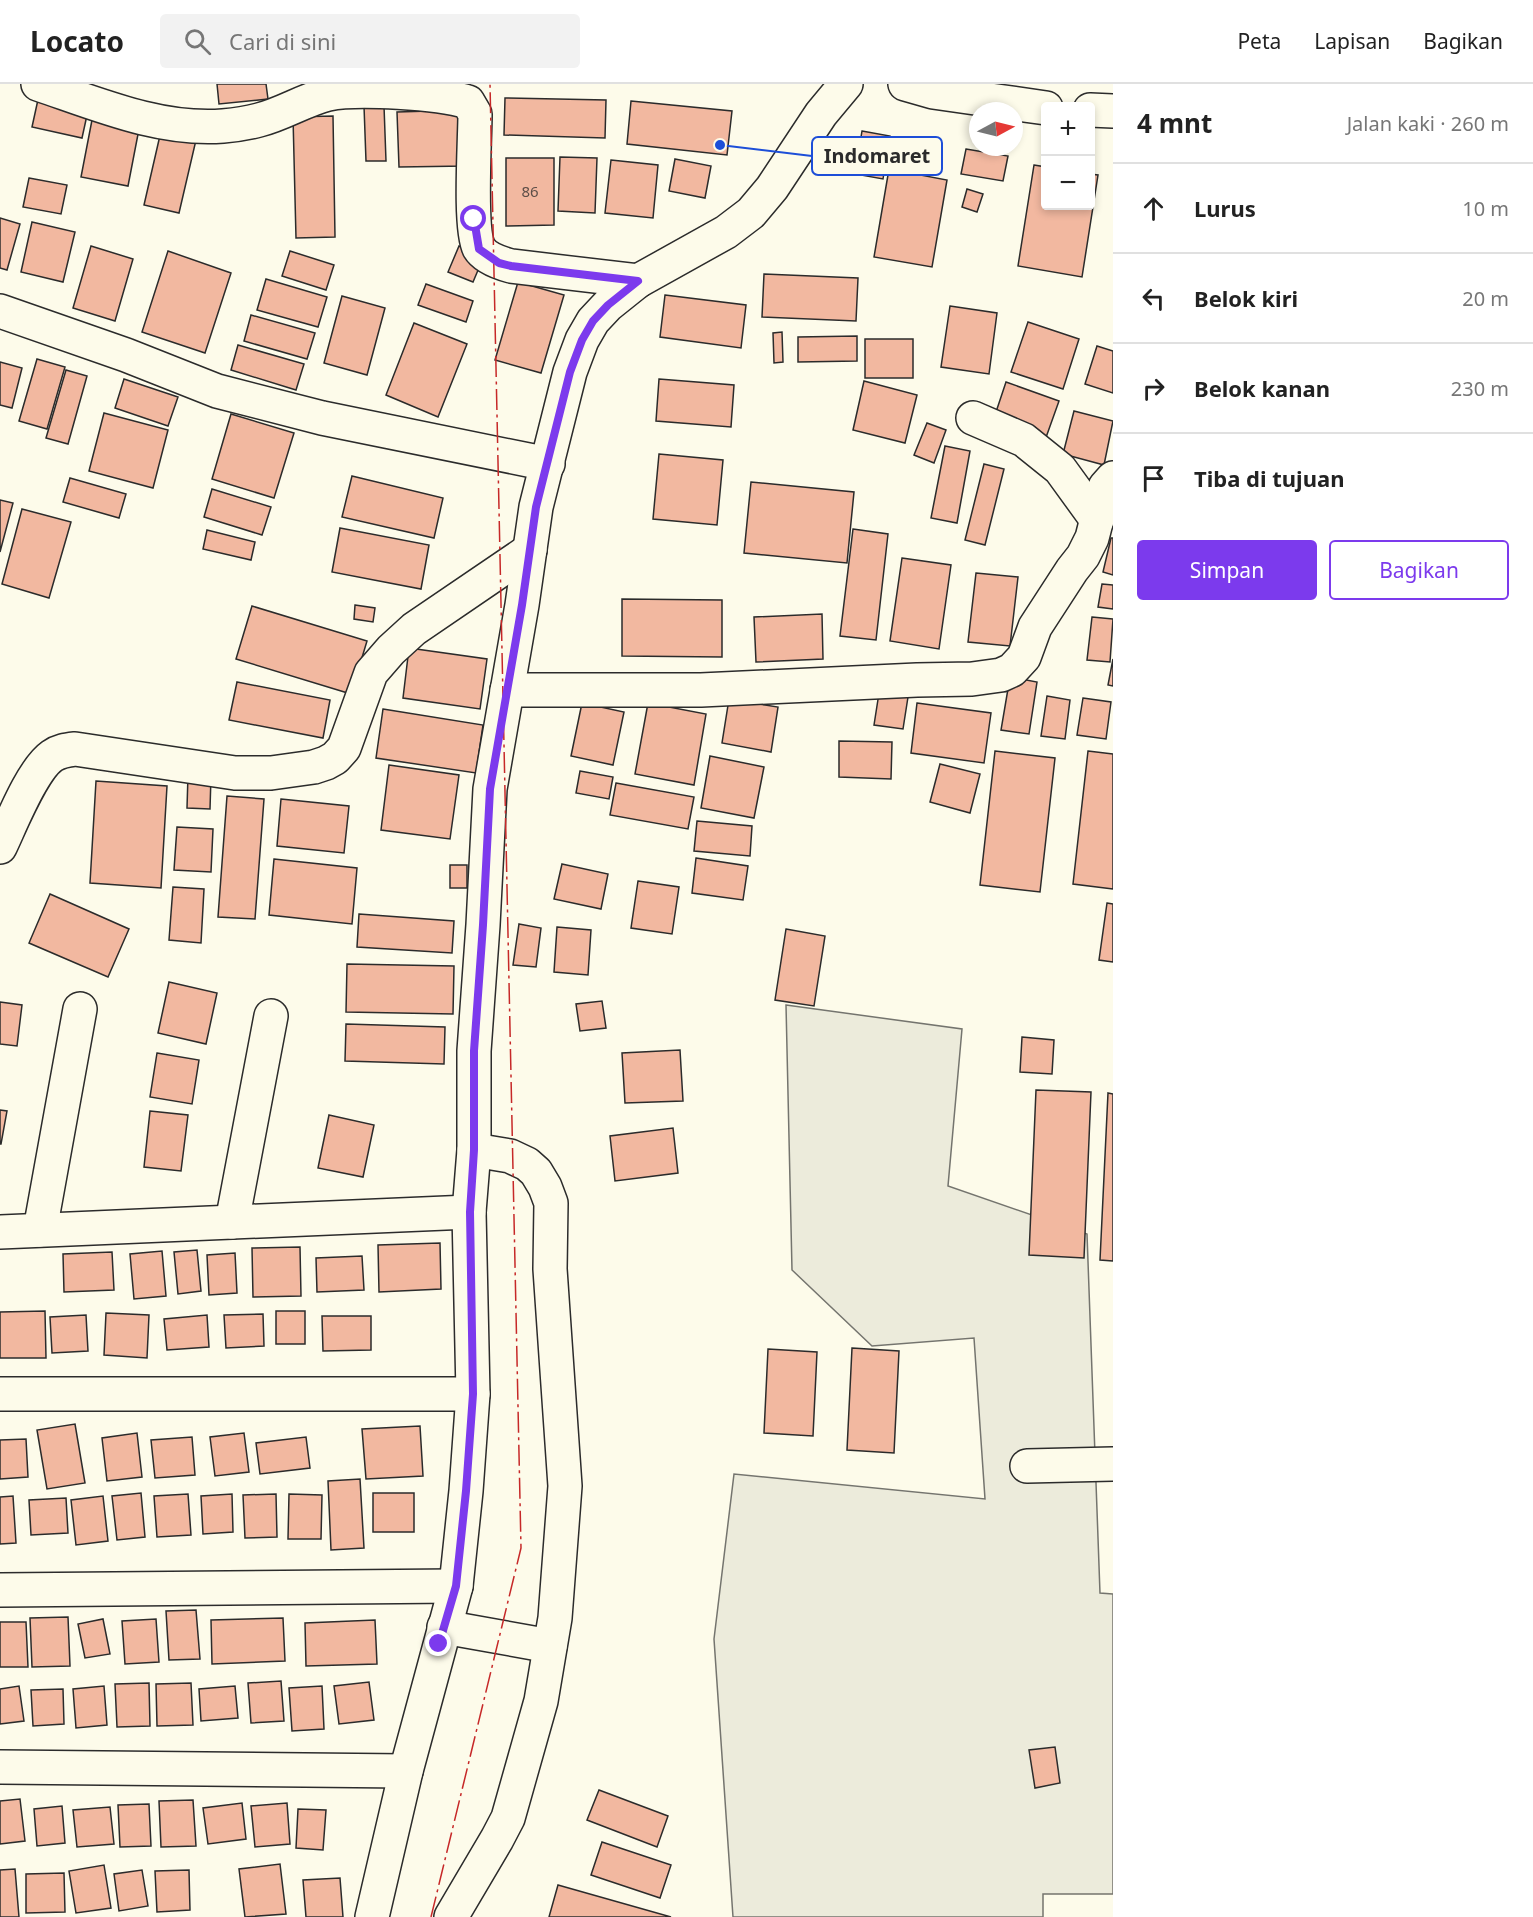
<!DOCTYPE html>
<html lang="id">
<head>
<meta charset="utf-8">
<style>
	:root { --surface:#fff; --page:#f2f2f2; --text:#222; --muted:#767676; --line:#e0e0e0; --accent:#7c3aed }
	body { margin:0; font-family:"Noto Sans",sans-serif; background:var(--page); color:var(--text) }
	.controls { position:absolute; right:18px; top:18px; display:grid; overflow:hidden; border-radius:6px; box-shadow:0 3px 9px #0003 }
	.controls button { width:54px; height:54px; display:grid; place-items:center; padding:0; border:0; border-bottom:2px solid var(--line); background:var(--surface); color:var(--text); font:30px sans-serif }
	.compass { position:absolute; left:969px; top:18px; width:54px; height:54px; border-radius:50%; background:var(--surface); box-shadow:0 3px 9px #0003; rotate:83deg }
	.stop { position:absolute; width:18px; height:18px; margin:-14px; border:4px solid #7c3aed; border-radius:50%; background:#fff }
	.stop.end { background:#7c3aed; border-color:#fff; box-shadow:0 2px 6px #0008 }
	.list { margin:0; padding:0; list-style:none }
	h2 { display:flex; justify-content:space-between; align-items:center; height:78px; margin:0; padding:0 24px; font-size:26px }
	h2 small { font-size:20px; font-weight:400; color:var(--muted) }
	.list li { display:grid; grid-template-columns:39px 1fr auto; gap:18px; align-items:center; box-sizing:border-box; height:90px; padding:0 24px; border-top:2px solid var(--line) }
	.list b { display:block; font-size:22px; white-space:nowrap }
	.list em { font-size:20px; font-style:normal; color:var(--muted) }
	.actions { display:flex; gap:12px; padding:18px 24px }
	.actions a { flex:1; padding:14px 0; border:2px solid var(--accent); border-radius:6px; text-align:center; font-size:21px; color:var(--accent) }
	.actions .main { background:var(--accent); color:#fff }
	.icon { flex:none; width:33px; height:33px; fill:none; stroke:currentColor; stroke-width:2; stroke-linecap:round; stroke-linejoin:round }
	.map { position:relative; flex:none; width:1113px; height:1833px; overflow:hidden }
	header { display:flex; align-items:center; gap:36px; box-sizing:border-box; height:84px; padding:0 30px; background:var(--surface); border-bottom:2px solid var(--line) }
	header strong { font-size:28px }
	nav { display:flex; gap:33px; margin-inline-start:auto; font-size:21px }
	.search { width:420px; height:54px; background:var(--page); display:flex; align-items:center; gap:15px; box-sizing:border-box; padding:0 21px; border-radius:6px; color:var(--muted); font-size:22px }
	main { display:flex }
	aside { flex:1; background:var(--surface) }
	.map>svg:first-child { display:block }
	.green { fill:#ecebdb; stroke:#74746e; stroke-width:1.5 }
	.building { fill:#f2b8a0; stroke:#2b2b2b; stroke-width:1.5 }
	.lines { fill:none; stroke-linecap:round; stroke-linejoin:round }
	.minor-casing { stroke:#2b2b2b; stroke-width:36 }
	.tertiary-casing { stroke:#2b2b2b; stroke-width:36 }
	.minor { stroke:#fdfbea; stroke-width:33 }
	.tertiary { stroke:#fdfbea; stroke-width:33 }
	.power { stroke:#c62828; stroke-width:1.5; stroke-dasharray:21 4.5 3 4.5; stroke-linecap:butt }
	.route { stroke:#7c3aed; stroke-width:8 }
	.labels { text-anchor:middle; stroke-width:4.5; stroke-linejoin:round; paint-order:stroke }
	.number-label { font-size:15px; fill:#5d4e48 }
	.leader { fill:none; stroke:#1d4ed8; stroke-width:2 }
	.callout-dot { fill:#1d4ed8; stroke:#fdfbea; stroke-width:2 }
	.callout { fill:#fdfbea; stroke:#1d4ed8; stroke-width:2 }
	.callout-label { font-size:20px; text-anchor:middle; font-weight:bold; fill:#2b2b2b }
</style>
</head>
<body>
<header>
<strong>Locato</strong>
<div class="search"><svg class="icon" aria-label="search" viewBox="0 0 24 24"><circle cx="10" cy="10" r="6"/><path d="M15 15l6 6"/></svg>Cari di sini</div>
<nav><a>Peta</a><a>Lapisan</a><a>Bagikan</a></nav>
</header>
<main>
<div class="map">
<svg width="1113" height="1833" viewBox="0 0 1113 1833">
	<rect width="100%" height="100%" fill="#fdfbea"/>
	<path class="green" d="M786 921 962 945 948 1102 1087 1150 1100 1509 1113 1510V1810H1043V1833H733L714 1555 734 1390 985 1415 974 1254 872 1262 792 1186Z"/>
	<g class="building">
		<path d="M217 0H266L268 15 219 20Z"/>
		<path d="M39 11 89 22 82 54 32 43Z"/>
		<path d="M505 14 606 16 605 54 504 51Z"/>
		<path d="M631 17 732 27 727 71 627 60Z"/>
		<path d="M364 22H384L386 77H366Z"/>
		<path d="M464 26 466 82 399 83 397 28Z"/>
		<path d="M333 32 335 153 296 154 293 33Z"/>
		<path d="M92 36 139 45 128 102 81 93Z"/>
		<path d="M161 47 196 56 179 129 144 121Z"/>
		<path d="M862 47 890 52 883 95 855 90Z"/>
		<path d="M966 65 1008 72 1003 97 961 90Z"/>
		<path d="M560 73 597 74 595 129 558 127Z"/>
		<path d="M506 74H554V141L506 142Z"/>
		<path d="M675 75 711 82 705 114 669 107Z"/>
		<path d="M611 76 658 81 653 134 605 129Z"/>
		<path d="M1034 81 1046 83V122H1090V90L1098 91 1082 193 1018 182Z"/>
		<path d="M889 85 947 96 932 183 874 173Z"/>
		<path d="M29 94 67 101 61 130 23 123Z"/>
		<path d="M967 105 983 110 977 128 962 123Z"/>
		<path d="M0 134 20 140 7 186 0 184Z"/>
		<path d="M32 138 75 148 63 198 21 188Z"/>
		<path d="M91 162 133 175 115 237 73 224Z"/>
		<path d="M459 162 484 172 473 198 448 188Z"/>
		<path d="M168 167 231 189 205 269 142 248Z"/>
		<path d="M290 167 334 181 326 206 282 192Z"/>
		<path d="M764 190 858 194 856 237 762 233Z"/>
		<path d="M266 195 327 213 318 243 257 226Z"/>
		<path d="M518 198 564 211 541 289 495 276Z"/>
		<path d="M426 200 473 217 466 238 418 221Z"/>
		<path d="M665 211 746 221 741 264 660 253Z"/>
		<path d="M342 212 385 224 367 291 324 279Z"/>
		<path d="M950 222 997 229 989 290 941 283Z"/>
		<path d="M251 231 315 249 307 275 244 257Z"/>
		<path d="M1028 238 1079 255 1063 305 1011 288Z"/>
		<path d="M414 239 467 260 438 333 386 311Z"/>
		<path d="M782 248 783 278 774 279 773 249Z"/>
		<path d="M857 252V277L798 278V253Z"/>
		<rect x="865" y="255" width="48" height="39"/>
		<path d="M238 261 304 280 296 306 231 286Z"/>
		<path d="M1097 262 1113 267V309L1085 300Z"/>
		<path d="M37 275 65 283 47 345 19 337Z"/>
		<path d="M0 278 22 284 12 324 0 321Z"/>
		<path d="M66 286 87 292 68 360 46 354Z"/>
		<path d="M124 295 178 313 168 342 115 324Z"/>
		<path d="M659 295 734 301 731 343 656 337Z"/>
		<path d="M864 297 917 311 905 359 853 346Z"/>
		<path d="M1006 298 1059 317 1044 359 992 340Z"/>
		<path d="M1074 327 1113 337 1104 381 1063 370Z"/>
		<path d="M104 329 168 346 153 404 89 387Z"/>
		<path d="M231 330 294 349 274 414 212 395Z"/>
		<path d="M927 339 946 346 934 379 914 371Z"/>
		<path d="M945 362 970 367 957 439 931 434Z"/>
		<path d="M659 370 723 376 717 441 653 435Z"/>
		<path d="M984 380 1004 385 985 461 965 456Z"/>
		<path d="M352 392 443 414 434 454 342 433Z"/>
		<path d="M70 394 126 410 119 434 63 418Z"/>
		<path d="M751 398 854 408 847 479 744 469Z"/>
		<path d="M212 405 271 423 262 451 204 433Z"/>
		<path d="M0 416 13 419 0 468Z"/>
		<path d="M22 425 71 438 49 514 2 500Z"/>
		<path d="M340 444 429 461 421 505 332 488Z"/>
		<path d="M853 445 888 450 876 556 840 552Z"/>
		<path d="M207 446 255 458 251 476 203 465Z"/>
		<path d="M1111 454H1113V491L1103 488Z"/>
		<path d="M902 474 951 481 939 565 890 557Z"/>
		<path d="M976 489 1018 493 1010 562 968 558Z"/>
		<path d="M1102 500 1113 501V525L1098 523Z"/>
		<path d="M622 515 722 516V573L622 572Z"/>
		<path d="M355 521 375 524 373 538 354 535Z"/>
		<path d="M252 522 367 557 351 610 236 575Z"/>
		<path d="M822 530 823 575 756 578 754 533Z"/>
		<path d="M1092 533 1113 535 1110 578 1087 576Z"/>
		<path d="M409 564 487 575 480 625 403 614Z"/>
		<path d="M1113 575V602L1108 601Z"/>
		<path d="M1010 593 1037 598 1029 650 1001 646Z"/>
		<path d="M237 598 330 616 323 654 229 636Z"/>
		<path d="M879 609 908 613 903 645 874 641Z"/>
		<path d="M1047 612 1070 616 1065 655 1041 652Z"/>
		<path d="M1083 614 1111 618 1106 655 1077 651Z"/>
		<path d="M729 615 778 623 771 668 722 659Z"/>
		<path d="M582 619 624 628 613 681 571 672Z"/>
		<path d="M648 619 706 630 694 701 635 690Z"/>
		<path d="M917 619 991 629 984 679 911 669Z"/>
		<path d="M383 625 483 641 476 689 376 674Z"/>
		<path d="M839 657 892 658 891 695 839 693Z"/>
		<path d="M995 667 1055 674 1040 808 980 801Z"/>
		<path d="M1088 667 1113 670V805L1073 800Z"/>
		<path d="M710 672 764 683 754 734 701 724Z"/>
		<path d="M940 680 980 690 970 729 930 718Z"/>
		<path d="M389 681 459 691 450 755 381 746Z"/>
		<path d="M580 687 613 693 609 715 576 709Z"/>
		<path d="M188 691 211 692 210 725 187 724Z"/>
		<path d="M96 697 167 702 161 804 90 799Z"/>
		<path d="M616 699 694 713 688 745 610 731Z"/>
		<path d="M227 712 264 715 255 835 218 833Z"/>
		<path d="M281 715 349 722 344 769 277 762Z"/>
		<path d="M697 737 752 742 750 772 694 767Z"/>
		<path d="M177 743 213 745 211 788 174 786Z"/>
		<path d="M696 774 748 782 743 816 692 809Z"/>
		<path d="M274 775 357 784 352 840 269 831Z"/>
		<path d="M562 780 608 790 601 825 554 815Z"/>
		<rect x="450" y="781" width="17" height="23"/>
		<path d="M638 797 679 803 672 850 631 844Z"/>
		<path d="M173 803 204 805 201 859 169 856Z"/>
		<path d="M50 810 129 845 108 893 29 859Z"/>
		<path d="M1107 819 1113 820V878L1099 876Z"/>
		<path d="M359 830 454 837 452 869 357 863Z"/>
		<path d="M519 840 541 844 536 883 513 881Z"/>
		<path d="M557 843 591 846 588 891 554 888Z"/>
		<path d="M786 845 825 852 814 922 775 916Z"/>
		<path d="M347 880 454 882 453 930 346 928Z"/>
		<path d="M169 898 217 909 206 960 158 949Z"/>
		<path d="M602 917 606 944 580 947 576 920Z"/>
		<path d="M0 918 22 921 17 962 0 960Z"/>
		<path d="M346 940 445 943 444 980 345 977Z"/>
		<path d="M1022 953 1054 956 1052 990 1020 988Z"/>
		<path d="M680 966 683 1017 625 1019 622 969Z"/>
		<path d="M157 969 199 976 192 1020 150 1013Z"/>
		<path d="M1036 1006 1091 1008 1084 1174 1029 1171Z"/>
		<path d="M1108 1009 1113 1010V1177L1100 1176Z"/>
		<path d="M0 1026 7 1027 1 1060H0Z"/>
		<path d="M150 1027 188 1031 181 1087 144 1083Z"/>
		<path d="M329 1031 374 1041 363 1093 318 1084Z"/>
		<path d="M673 1044 678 1089 615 1097 610 1052Z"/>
		<path d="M440 1159 441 1205 379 1208 378 1161Z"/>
		<path d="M300 1163 301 1212 253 1213 252 1164Z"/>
		<path d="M197 1166 201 1207 178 1210 174 1168Z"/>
		<path d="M162 1167 166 1212 134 1215 130 1170Z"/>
		<path d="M112 1168 114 1206 64 1208 63 1170Z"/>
		<path d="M235 1169 237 1209 209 1211 207 1171Z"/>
		<path d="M362 1172 364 1206 317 1208 316 1174Z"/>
		<path d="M45 1227 46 1274H0V1228Z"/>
		<rect x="276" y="1227" width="29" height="33"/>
		<path d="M106 1229 149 1231 147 1274 104 1271Z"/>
		<path d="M263 1230 264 1262 226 1264 224 1231Z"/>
		<path d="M86 1231 88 1267 52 1269 50 1233Z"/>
		<path d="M207 1231 209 1263 167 1266 164 1235Z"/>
		<path d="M322 1232H371V1266L323 1267Z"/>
		<path d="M852 1264 899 1267 894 1369 847 1366Z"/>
		<path d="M768 1265 817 1268 813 1352 764 1349Z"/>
		<path d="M75 1340 85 1399 47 1405 37 1346Z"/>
		<path d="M420 1342 423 1392 366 1395 362 1345Z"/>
		<path d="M137 1349 142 1393 107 1397 102 1354Z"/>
		<path d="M244 1349 249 1388 215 1392 210 1353Z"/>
		<path d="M192 1353 195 1391 155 1394 151 1356Z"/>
		<path d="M306 1353 310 1384 260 1390 256 1359Z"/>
		<path d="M26 1355 28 1393 0 1395V1356Z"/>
		<path d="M360 1395 364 1464 331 1466 328 1397Z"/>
		<path d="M141 1409 145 1453 117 1456 112 1412Z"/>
		<rect x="373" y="1409" width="41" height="39"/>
		<path d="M188 1410 191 1451 157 1453 154 1412Z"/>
		<path d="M232 1410 233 1448 203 1450 201 1412Z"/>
		<path d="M276 1410 277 1453 245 1454 243 1411Z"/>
		<path d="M289 1410 322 1411 321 1455H288Z"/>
		<path d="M13 1412 16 1459 0 1460V1413Z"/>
		<path d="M103 1412 108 1457 76 1461 71 1416Z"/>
		<path d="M66 1414 68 1449 31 1451 29 1416Z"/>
		<path d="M196 1526 200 1575 169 1576 166 1527Z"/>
		<path d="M68 1533 70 1582 32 1583 30 1534Z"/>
		<path d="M283 1534 285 1577 212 1580 211 1536Z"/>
		<path d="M103 1535 110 1570 85 1574 78 1540Z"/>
		<path d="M156 1535 159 1578 125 1580 122 1537Z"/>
		<path d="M375 1536 377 1580 306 1582 305 1539Z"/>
		<path d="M0 1538H26L28 1583H0Z"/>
		<path d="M281 1597 284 1637 251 1639 248 1599Z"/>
		<path d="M369 1598 374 1636 339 1640 334 1602Z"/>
		<path d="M149 1599 150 1642 117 1643 115 1600Z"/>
		<path d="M191 1599 193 1641 157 1642 156 1600Z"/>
		<path d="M19 1602 24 1637 0 1640V1605Z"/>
		<path d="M104 1602 107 1641 76 1644 73 1605Z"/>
		<path d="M235 1602 238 1634 201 1637 199 1605Z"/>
		<path d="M322 1602 324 1645 292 1647 289 1604Z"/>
		<path d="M63 1605 64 1640 33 1642 31 1606Z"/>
		<path d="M1055 1663 1060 1699 1035 1704 1029 1666Z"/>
		<path d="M599 1706 668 1732 657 1763 587 1736Z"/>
		<path d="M20 1715 25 1757 0 1760V1717Z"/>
		<path d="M193 1716 196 1762 161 1763 159 1717Z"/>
		<path d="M242 1719 246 1755 208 1760 203 1724Z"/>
		<path d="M287 1719 290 1760 255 1763 251 1722Z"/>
		<path d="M149 1720 151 1762 120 1763 118 1721Z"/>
		<path d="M62 1722 65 1759 37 1762 34 1725Z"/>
		<path d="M110 1723 114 1760 77 1763 73 1726Z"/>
		<path d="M298 1725 326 1726 323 1766 296 1764Z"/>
		<path d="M602 1758 671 1781 660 1814 591 1791Z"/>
		<path d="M280 1780 286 1830 245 1833 239 1785Z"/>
		<path d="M104 1781 111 1824 76 1829 69 1787Z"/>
		<path d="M15 1785 19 1833H0V1786Z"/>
		<path d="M142 1786 148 1822 119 1827 114 1790Z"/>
		<path d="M189 1786 190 1826 157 1828 155 1787Z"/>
		<path d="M64 1789 65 1828 26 1829V1790Z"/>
		<path d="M340 1794 343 1833H306L303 1796Z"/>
		<path d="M558 1801 671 1833H549Z"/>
	</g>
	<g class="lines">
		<g class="minor-casing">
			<g id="minor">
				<path d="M38 0C97 20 160 47 223 42 235 41 248 39 259 36 283 30 304 16 328 10 358 4 438 9 468 18L475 30C475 56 469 144 479 164 485 174 500 179 511 182L638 197"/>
				<path d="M0 227 126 271 217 307 322 334 548 380"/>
				<path d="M973 334 1024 356 1060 385 1097 436"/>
				<path d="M507 606H701L917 596 972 595 1001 591 1012 586 1024 573 1035 543 1072 486 1083 472 1092 454 1105 403 1113 394"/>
				<path d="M0 763C11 740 32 686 52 672 59 667 66 666 75 665L235 689H271L314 683 326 679 335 674 344 664 371 589 391 566 414 545 530 466"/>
				<path d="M232 1138 271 932"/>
				<path d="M40 1146 80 925"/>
				<path d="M0 1148 469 1128"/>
				<path d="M0 1310H473"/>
				<path d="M1027 1382 1113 1380"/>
				<path d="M0 1506 456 1502"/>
				<path d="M444 1543 550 1562"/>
				<path d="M0 1683 406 1687"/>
				<path d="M372 1833 406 1687 456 1502 466 1407 473 1310 469 1128 474 1066V967L483 841 490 705 522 521 536 423 570 288 582 256 593 237 608 221 638 197 726 148 751 129 772 104 821 30 846 0"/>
				<path d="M451 1833 497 1755 508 1734 541 1617 555 1534 565 1402 550 1185 551 1119 545 1103 536 1088 527 1080 510 1072 474 1066"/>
			</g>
		</g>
		<g class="tertiary-casing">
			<g id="tertiary">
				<path d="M905 0 933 8 1046 24"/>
				<path d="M1090 26 1113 27"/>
			</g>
		</g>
		<use href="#minor" class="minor"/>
		<use href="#tertiary" class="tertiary"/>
		<path class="power" d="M431 1833 521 1464 490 0"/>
	</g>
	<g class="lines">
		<path class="route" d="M439 1560 456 1502 466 1407 473 1310 470 1128 474 1066V967L483 841 490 705 522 521 536 423 570 288 582 256 593 237 608 221 638 197 511 182 499 179 479 165 474 135"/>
	</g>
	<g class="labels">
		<g class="number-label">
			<text x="530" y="113">86</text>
		</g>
	</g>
	<path class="leader" d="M720 61L812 72"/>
	<circle class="callout-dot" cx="720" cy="61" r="6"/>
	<rect class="callout" x="812" y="53" width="130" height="38" rx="6"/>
	<g class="callout-label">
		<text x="877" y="79">Indomaret</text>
	</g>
</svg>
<div class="controls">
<button>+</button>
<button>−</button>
</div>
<svg class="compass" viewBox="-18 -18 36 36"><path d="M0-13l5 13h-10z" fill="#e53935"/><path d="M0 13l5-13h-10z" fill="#767676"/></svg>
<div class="stop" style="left:474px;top:135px"></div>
<div class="stop end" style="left:439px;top:1560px"></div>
</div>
<aside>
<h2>4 mnt<small>Jalan kaki · 260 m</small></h2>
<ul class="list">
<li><svg class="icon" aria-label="ahead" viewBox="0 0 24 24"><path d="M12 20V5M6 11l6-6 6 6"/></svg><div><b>Lurus</b></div><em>10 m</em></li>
<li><svg class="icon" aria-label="left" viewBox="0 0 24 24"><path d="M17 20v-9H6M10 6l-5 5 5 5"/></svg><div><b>Belok kiri</b></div><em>20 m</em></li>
<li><svg class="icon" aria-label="right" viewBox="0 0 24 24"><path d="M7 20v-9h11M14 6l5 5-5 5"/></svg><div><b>Belok kanan</b></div><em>230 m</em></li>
<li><svg class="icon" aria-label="arrive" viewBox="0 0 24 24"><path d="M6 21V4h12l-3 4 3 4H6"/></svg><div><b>Tiba di tujuan</b></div></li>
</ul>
<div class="actions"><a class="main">Simpan</a><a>Bagikan</a></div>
</aside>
</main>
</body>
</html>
